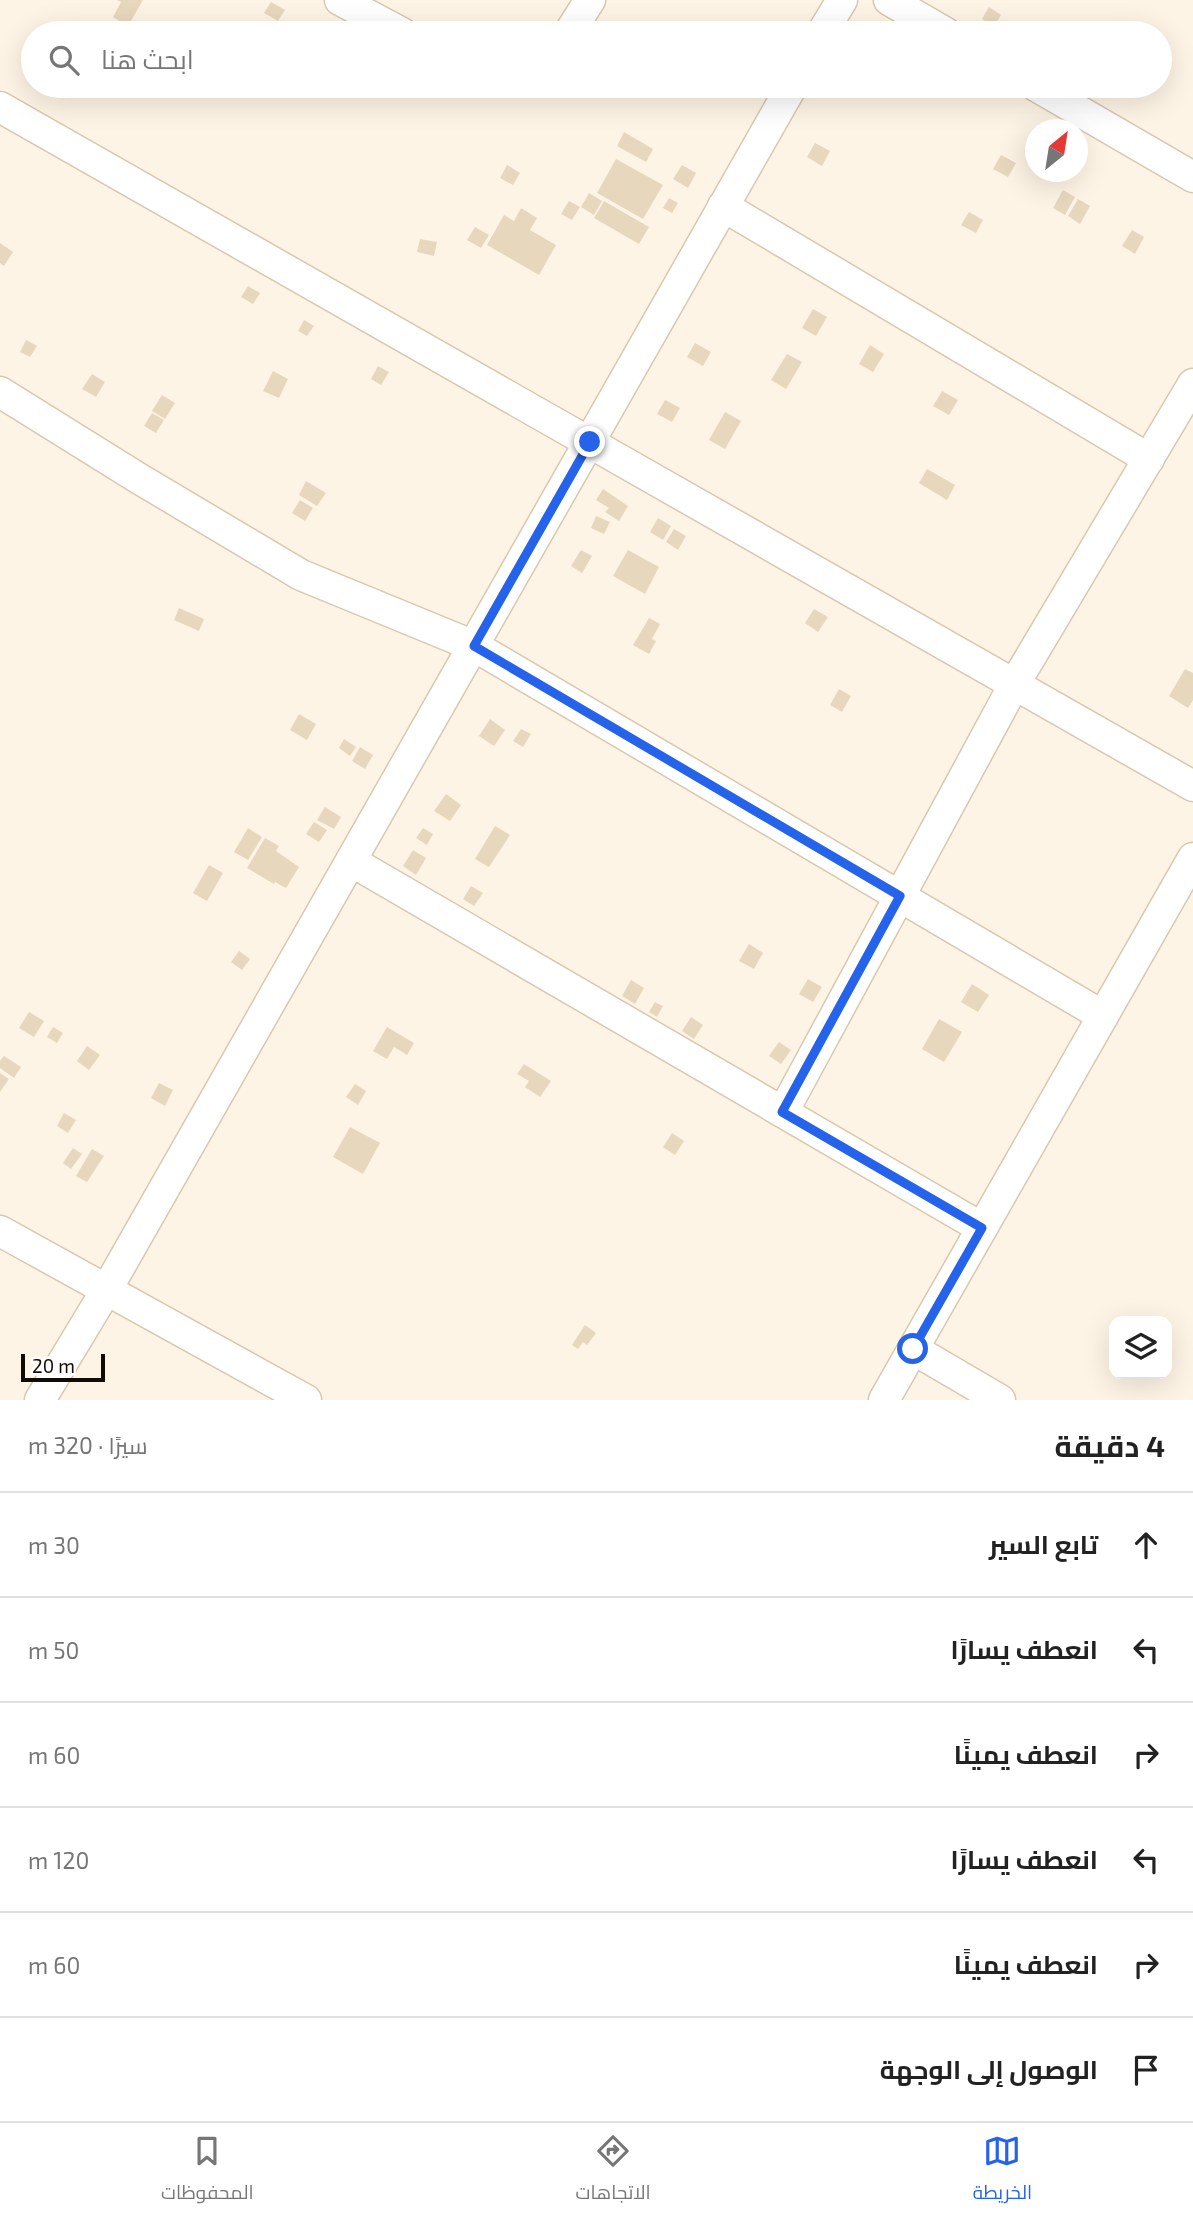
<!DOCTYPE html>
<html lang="ar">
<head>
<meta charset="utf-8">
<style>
	:root { --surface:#fff; --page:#f2f2f2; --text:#222; --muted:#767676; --line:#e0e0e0; --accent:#2563eb }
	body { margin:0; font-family:"Exo 2",Cairo,sans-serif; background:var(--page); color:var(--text); direction:rtl }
	.controls { position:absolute; right:21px; bottom:21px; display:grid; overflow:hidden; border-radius:14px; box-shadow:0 7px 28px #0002 }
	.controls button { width:63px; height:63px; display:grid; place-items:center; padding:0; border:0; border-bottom:2px solid var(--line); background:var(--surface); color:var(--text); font:35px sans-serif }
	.compass { position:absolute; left:1025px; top:119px; width:63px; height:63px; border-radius:50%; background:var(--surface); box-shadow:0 7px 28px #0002; rotate:30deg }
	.scale { position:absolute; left:21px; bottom:18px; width:84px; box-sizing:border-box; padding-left:7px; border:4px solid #110b04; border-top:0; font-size:19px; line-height:24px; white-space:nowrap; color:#110b04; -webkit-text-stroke:5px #fff; paint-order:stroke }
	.stop { position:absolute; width:21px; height:21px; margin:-16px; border:5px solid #2563eb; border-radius:50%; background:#fff }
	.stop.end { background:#2563eb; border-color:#fff; box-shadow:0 2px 7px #0008 }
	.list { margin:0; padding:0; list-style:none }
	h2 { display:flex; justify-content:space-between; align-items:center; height:91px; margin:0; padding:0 28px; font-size:30px }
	h2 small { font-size:23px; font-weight:400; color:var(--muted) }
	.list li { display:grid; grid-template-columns:46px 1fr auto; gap:21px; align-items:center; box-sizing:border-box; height:105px; padding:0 28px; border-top:2px solid var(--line) }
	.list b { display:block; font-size:26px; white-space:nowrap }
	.list em { font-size:23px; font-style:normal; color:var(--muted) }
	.icon { flex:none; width:38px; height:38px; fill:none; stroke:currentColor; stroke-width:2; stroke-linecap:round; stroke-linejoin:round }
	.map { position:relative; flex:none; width:1193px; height:1400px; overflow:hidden; direction:ltr }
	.search { position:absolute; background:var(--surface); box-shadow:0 7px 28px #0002; left:21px; right:21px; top:21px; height:77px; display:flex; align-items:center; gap:18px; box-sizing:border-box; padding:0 24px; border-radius:38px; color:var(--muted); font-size:26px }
	.sheet { height:721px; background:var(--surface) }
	nav { display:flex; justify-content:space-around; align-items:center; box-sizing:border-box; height:98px; border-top:2px solid var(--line); background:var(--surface); font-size:19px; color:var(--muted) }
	nav a { display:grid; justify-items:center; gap:4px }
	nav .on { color:var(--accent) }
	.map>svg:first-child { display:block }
	.building { fill:#e7d7bd }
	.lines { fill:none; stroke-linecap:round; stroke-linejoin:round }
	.street-casing { stroke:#d8c8af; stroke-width:33 }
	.street { stroke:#fff; stroke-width:30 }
	.route { stroke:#2563eb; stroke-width:9 }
</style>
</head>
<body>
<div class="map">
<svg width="1193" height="1400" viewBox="0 0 1193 1400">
	<rect width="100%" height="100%" fill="#fef4e5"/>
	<g class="building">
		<path d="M117 0H143L128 26 113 17 121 2Z"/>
		<path d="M271 2 285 10 278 21 264 13Z"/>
		<path d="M989 7 1001 15 994 27 982 19Z"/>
		<path d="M624 132 653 149 646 162 617 146Z"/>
		<path d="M815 143 830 151 822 166 807 157Z"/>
		<path d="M1001 155 1016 163 1008 177 993 169Z"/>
		<path d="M616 159 663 185 643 219 597 193Z"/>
		<path d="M507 165 520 173 513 185 500 178Z"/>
		<path d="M682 165 696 173 688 188 673 179Z"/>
		<path d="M1063 190 1075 197 1065 215 1053 208Z"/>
		<path d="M589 193 602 201 594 215 581 207Z"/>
		<path d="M669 198 678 203 672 213 663 208Z"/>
		<path d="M1078 199 1090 206 1080 224 1068 216Z"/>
		<path d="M569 201 580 207 572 220 561 214Z"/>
		<path d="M604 201 649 227 639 244 594 218Z"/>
		<path d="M521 208 537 218 530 230 556 245 539 275 487 245 504 215 514 221Z"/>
		<path d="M969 212 983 220 976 233 961 225Z"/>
		<path d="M475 227 489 235 481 248 467 240Z"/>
		<path d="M1132 230 1144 237 1135 254 1122 246Z"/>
		<path d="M420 239 437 242 434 256 417 252Z"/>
		<path d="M0 243 13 252 4 266 0 263Z"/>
		<path d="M248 286 260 293 253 304 241 297Z"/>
		<path d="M813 309 827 317 816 336 802 328Z"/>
		<path d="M304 320 314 326 307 336 298 331Z"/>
		<path d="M26 340 37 346 30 357 20 352Z"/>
		<path d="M695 343 711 352 703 366 687 357Z"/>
		<path d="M870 345 884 354 873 372 859 364Z"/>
		<path d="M787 354 802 362 786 389 771 380Z"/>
		<path d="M378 366 389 372 381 385 371 379Z"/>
		<path d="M273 371 288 379 279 398 263 391Z"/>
		<path d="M92 374 105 382 96 397 82 389Z"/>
		<path d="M942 391 958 400 949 415 933 406Z"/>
		<path d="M162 395 175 403 165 419 152 411Z"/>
		<path d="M665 400 680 408 672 422 657 414Z"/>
		<path d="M725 412 741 421 725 449 709 440Z"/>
		<path d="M152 413 164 420 156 433 144 426Z"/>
		<path d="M927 469 955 485 947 500 919 483Z"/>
		<path d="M306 481 326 493 317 506 299 495Z"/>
		<path d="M603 489 628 506 619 521 605 512 609 508 596 500Z"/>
		<path d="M300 500 313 508 305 521 292 513Z"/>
		<path d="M596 516 610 522 604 534 591 528Z"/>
		<path d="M658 518 671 526 663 540 650 532Z"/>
		<path d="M674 529 686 536 678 550 666 542Z"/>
		<path d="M581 550 592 556 582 573 571 566Z"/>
		<path d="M628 550 659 567 645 594 613 576Z"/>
		<path d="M179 608 204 619 199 631 174 620Z"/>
		<path d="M814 609 828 617 818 632 805 623Z"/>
		<path d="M649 618 660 624 652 639 656 641 649 654 633 645Z"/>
		<path d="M1185 669 1193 673V700L1188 708 1169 696Z"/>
		<path d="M839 689 851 696 842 712 830 705Z"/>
		<path d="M299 714 316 724 307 740 290 730Z"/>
		<path d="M490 719 505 730 494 746 479 736Z"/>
		<path d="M521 729 531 734 523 747 513 741Z"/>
		<path d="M344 739 356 747 350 756 339 748Z"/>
		<path d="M360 747 373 755 365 769 352 761Z"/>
		<path d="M446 794 461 805 450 821 434 811Z"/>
		<path d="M325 807 341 817 334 829 317 820Z"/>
		<path d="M314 822 327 830 319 842 306 834Z"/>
		<path d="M495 826 510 835 489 867 475 859Z"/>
		<path d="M248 828 262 837 248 860 234 852Z"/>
		<path d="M423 828 433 834 427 845 416 838Z"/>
		<path d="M265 838 279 846 276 851 299 867 286 888 275 882 274 884 247 868Z"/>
		<path d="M413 850 426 858 416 875 403 866Z"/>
		<path d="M209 865 223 873 207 901 193 893Z"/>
		<path d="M471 886 483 893 474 906 463 899Z"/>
		<path d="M749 944 763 953 754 969 739 961Z"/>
		<path d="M239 951 250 959 242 970 231 962Z"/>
		<path d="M808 979 822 987 813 1002 799 994Z"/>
		<path d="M631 980 644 988 635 1004 622 996Z"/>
		<path d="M972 984 989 995 978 1012 961 1002Z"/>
		<path d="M655 1002 663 1006 657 1017 649 1012Z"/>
		<path d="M29 1012 44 1021 34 1037 19 1028Z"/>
		<path d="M691 1017 703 1025 694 1039 682 1031Z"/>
		<path d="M939 1019 962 1032 944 1062 922 1049Z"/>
		<path d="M53 1027 63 1033 57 1043 47 1037Z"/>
		<path d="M387 1027 414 1043 407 1055 394 1047 387 1059 373 1051Z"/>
		<path d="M779 1042 791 1050 781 1064 769 1056Z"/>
		<path d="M87 1046 100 1055 89 1070 77 1061Z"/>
		<path d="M4 1056 21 1067 14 1078 0 1068V1061Z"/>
		<path d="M524 1064 551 1081 540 1097 525 1087 529 1081 517 1074Z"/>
		<path d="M0 1073 9 1079 0 1092Z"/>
		<path d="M159 1083 173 1090 165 1106 151 1098Z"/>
		<path d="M355 1084 366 1091 358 1105 346 1097Z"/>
		<path d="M64 1113 76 1120 68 1133 57 1126Z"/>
		<path d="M350 1127 380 1143 363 1174 333 1157Z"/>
		<path d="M672 1133 684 1141 675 1155 663 1147Z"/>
		<path d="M73 1148 82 1154 71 1169 63 1163Z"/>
		<path d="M92 1149 104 1156 87 1182 76 1176Z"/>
		<path d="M585 1325 596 1333 587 1345 583 1342 578 1349 572 1345Z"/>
	</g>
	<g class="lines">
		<g class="street-casing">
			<g id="street">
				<path d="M340 0 402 33"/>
				<path d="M889 0 946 33"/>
				<path d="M569 33 590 0"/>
				<path d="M822 33 842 0"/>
				<path d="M1036 86 1193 177"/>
				<path d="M0 107 1193 786"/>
				<path d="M723 206 1149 459"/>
				<path d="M0 392 138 478 301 575 474 646 1103 1016"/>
				<path d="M351 861 982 1228"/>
				<path d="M783 1112 1015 683 1193 384"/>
				<path d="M0 1231 306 1400"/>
				<path d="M913 1349 1000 1400"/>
				<path d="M40 1400 107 1289 792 86"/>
				<path d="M884 1400 1193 858"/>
			</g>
		</g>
		<use href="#street" class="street"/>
	</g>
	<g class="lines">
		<path class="route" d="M590 442 474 646 900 896 782 1112 982 1228 913 1349"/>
	</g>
</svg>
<div class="controls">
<button><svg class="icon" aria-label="layers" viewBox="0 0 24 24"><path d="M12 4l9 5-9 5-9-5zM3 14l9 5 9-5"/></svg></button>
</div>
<svg class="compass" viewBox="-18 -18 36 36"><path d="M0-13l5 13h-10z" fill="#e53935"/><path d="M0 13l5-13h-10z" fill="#767676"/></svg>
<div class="scale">20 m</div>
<div class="stop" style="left:913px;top:1349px"></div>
<div class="stop end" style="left:590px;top:442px"></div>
<div class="search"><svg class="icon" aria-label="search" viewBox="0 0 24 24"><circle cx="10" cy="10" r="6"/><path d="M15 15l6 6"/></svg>ابحث هنا</div>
</div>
<section class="sheet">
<h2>4 دقيقة<small>سيرًا · 320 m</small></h2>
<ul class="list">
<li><svg class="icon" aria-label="ahead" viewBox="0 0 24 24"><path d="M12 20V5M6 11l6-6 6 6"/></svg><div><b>تابع السير</b></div><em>30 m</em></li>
<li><svg class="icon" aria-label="left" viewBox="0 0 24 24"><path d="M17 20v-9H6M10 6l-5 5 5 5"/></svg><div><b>انعطف يسارًا</b></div><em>50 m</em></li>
<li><svg class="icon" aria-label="right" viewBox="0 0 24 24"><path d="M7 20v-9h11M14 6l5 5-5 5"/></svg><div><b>انعطف يمينًا</b></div><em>60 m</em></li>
<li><svg class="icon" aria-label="left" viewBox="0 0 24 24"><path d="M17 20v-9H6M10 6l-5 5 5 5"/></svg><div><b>انعطف يسارًا</b></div><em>120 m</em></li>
<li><svg class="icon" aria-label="right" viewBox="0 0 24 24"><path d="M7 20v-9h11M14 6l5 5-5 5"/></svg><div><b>انعطف يمينًا</b></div><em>60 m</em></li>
<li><svg class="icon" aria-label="arrive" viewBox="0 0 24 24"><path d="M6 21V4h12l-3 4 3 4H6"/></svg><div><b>الوصول إلى الوجهة</b></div></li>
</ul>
</section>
<nav>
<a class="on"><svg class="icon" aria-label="map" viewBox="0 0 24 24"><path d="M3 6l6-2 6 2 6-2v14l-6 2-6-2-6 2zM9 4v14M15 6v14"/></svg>الخريطة</a>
<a><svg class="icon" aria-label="directions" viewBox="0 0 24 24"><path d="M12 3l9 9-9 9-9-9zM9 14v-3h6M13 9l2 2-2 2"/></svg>الاتجاهات</a>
<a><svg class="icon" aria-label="saved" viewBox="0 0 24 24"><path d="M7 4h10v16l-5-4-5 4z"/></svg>المحفوظات</a>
</nav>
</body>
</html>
